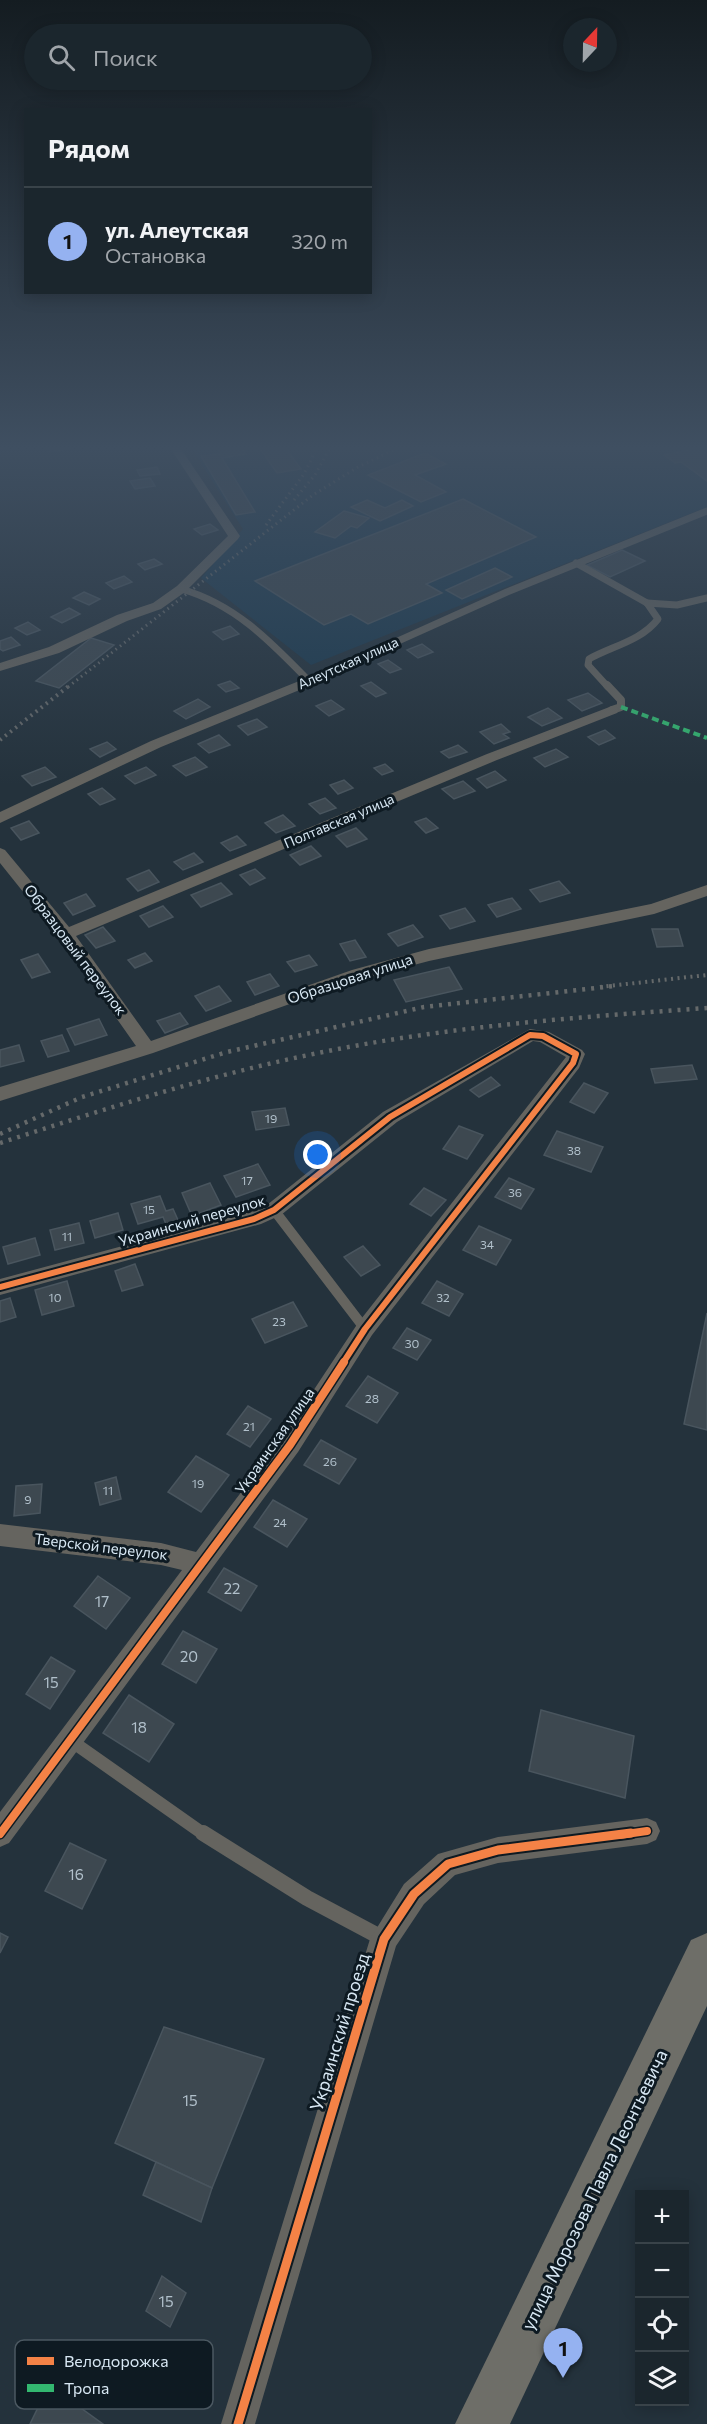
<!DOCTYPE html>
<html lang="ru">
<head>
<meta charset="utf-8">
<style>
	:root { --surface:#1b262d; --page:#283239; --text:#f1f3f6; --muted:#a0a5aa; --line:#394349; --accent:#95b2f1 }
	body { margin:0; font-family:Commissioner,sans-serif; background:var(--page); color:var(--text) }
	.controls { position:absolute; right:18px; bottom:18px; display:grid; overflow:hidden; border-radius:0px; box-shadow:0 3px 15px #0003 }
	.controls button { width:54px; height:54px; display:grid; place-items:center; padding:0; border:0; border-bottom:2px solid var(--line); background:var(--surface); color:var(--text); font:30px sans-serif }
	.compass { position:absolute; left:563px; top:18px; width:54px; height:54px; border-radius:50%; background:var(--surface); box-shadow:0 3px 15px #0003; rotate:22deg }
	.you { position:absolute; left:318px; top:1155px; width:21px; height:21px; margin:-15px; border:4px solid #fff; border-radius:50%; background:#1a73e8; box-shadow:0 0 0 9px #1a73e833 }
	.badge { display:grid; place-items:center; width:39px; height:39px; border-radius:50%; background:var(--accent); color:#111; font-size:20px; font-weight:700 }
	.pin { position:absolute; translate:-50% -50px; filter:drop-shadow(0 2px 3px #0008) }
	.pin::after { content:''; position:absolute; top:32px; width:21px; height:18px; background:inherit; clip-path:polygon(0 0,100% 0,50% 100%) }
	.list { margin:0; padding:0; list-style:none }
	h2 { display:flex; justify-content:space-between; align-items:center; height:78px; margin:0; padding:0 24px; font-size:26px }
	h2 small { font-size:20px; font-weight:400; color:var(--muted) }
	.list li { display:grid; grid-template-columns:39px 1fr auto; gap:18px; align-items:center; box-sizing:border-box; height:108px; padding:0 24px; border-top:2px solid var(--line) }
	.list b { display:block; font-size:22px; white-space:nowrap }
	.list p { margin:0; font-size:20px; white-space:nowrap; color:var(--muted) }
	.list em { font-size:20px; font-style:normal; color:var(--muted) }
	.icon { flex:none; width:33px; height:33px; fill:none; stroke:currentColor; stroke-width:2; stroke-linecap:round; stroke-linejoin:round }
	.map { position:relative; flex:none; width:707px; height:2424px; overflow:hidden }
	.search { position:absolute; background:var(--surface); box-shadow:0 3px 15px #0003; left:24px; top:24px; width:348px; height:66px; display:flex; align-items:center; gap:15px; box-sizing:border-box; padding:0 21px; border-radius:33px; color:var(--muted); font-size:22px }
	.panel { position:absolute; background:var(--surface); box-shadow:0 3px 15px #0003; left:24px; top:108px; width:348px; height:186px; border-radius:0px }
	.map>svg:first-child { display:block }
	.built { fill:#1b3a4f }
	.building { fill:#3d4850; stroke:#49555e; stroke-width:1.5 }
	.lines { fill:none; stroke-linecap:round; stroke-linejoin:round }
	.lane-far4 { stroke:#65645f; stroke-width:7 }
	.lane-far3 { stroke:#65645f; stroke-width:8 }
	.lane-far2 { stroke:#65645f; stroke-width:10 }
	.lane-far1 { stroke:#65645f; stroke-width:13 }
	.lane { stroke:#65645f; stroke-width:16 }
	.street { fill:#65645f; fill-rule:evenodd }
	.primary { fill:#6e6e68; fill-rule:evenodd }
	.rail-far2 { stroke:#65696a; stroke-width:3; stroke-dasharray:1.5 4; stroke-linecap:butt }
	.rail-far1 { stroke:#65696a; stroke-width:4; stroke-dasharray:2 4.5; stroke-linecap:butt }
	.rail { stroke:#65696a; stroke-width:4.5; stroke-dasharray:3 6; stroke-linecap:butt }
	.quiet { stroke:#33b770; stroke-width:4; stroke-dasharray:7 4; stroke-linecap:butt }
	.cycleway-far2-casing { stroke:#0e1a22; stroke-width:10 }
	.cycleway-far1-casing { stroke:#0e1a22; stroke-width:11 }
	.cycleway-casing { stroke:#0e1a22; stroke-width:13 }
	.cycleway-far2 { stroke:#f48246; stroke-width:6 }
	.cycleway-far1 { stroke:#f48246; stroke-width:8 }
	.cycleway { stroke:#f48246; stroke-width:9 }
	.labels { text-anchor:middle; stroke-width:6; stroke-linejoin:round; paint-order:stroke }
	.number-label { font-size:12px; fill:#b1c0cb }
	.far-street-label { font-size:14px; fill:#d8e8f4; stroke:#0e1a22 }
	.street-label { font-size:15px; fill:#d8e8f4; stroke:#0e1a22 }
	.near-number-label { font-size:15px; fill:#b1c0cb }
	.near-street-label { font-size:18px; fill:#d8e8f4; stroke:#0e1a22 }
	.key { fill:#0e1a22; stroke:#4b5861; stroke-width:1.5 }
	.key-label { font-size:16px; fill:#d8e8f4 }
</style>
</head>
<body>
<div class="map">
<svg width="707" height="2424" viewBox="0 0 707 2424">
	<rect width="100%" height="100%" fill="#24323c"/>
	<path class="built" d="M190 446H707V507L311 665 201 578 243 529Z"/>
	<g class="building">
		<path d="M48 446H66L68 449 50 452Z"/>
		<path d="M241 446 246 454 222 458 255 512 236 515 201 456 220 454 218 450Z"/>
		<path d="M258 446H284L301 469 277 473Z"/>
		<path d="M699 448 707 454V481L681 462 675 463 664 455Z"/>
		<path d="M425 453 446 464 415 475 446 492 421 502 368 475Z"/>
		<path d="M157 467 160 474 140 476 137 470Z"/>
		<path d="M150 478 155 486 135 489 130 481Z"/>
		<path d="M463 499 536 537 426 584 442 593 368 624 351 614 324 625 255 581Z"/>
		<path d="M367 500 385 508 402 500 413 506 380 521 351 507Z"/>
		<path d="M344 511 369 518 357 528 351 526 335 538 315 532Z"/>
		<path d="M210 524 218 530 202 535 194 529Z"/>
		<path d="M622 550 645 561 610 577 587 565Z"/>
		<path d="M154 559 162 564 145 570 138 564Z"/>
		<path d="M495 568 512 577 462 599 446 590Z"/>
		<path d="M124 576 132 582 114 589 106 583Z"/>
		<path d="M84 592 100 599 89 605 73 598Z"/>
		<path d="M69 608 80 614 62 623 51 617Z"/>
		<path d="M28 622 40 630 27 635 15 628Z"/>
		<path d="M230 626 239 634 223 640 213 632Z"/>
		<path d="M11 637 20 645 3 651 0 649V641Z"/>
		<path d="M91 638 114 645 59 688 36 681Z"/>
		<path d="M422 644 433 652 418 658 407 650Z"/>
		<path d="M388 660 401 669 390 673 378 664Z"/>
		<path d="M230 681 239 688 226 692 218 685Z"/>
		<path d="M371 682 386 693 376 697 361 686Z"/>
		<path d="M588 693 602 703 582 711 568 700Z"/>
		<path d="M198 699 210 707 186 719 174 711Z"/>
		<path d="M331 700 344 709 329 716 316 706Z"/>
		<path d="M548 708 562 718 542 726 528 717Z"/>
		<path d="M257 719 267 727 248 735 238 726Z"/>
		<path d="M501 724 510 732 503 734 509 738 494 744 480 732Z"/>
		<path d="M605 730 615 738 599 745 588 737Z"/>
		<path d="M219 735 230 745 209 753 198 744Z"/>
		<path d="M107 742 116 749 100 757 90 749Z"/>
		<path d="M458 745 467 752 449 758 441 752Z"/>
		<path d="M556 749 568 757 545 767 534 758Z"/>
		<path d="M195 757 207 767 186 776 173 766Z"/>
		<path d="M385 764 393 771 382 775 374 768Z"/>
		<path d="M45 767 56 777 32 786 22 776Z"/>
		<path d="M146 767 156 775 135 784 125 776Z"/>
		<path d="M495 771 506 780 487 788 477 779Z"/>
		<path d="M344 780 353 788 338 794 330 785Z"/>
		<path d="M463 781 475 791 454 799 442 789Z"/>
		<path d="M102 788 115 799 100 805 88 794Z"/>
		<path d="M325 798 336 808 320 814 309 804Z"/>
		<path d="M283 815 295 826 276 833 265 823Z"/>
		<path d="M426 818 438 828 426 833 415 822Z"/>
		<path d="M29 821 39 833 21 840 11 828Z"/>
		<path d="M356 828 367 839 347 847 336 836Z"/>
		<path d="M237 836 246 845 230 851 221 843Z"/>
		<path d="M311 846 321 856 300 865 290 855Z"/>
		<path d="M194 853 203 862 183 870 174 862Z"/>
		<path d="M255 869 265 878 250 885 240 875Z"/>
		<path d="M149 870 159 882 138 891 127 879Z"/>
		<path d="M559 881 570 893 540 902 530 890Z"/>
		<path d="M221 883 232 894 201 907 191 895Z"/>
		<path d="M86 894 95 906 73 915 64 903Z"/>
		<path d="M512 898 521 909 497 917 488 905Z"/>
		<path d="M163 906 173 917 149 927 140 916Z"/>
		<path d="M465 908 475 921 450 929 440 916Z"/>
		<path d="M413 925 423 937 398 946 388 934Z"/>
		<path d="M103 927 115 941 96 948 85 935Z"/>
		<path d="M652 929H678L683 946 657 947Z"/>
		<path d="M355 940 366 957 350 961 340 944Z"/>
		<path d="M145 953 152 961 135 968 128 960Z"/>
		<path d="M38 954 50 972 32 978 21 960Z"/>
		<path d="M309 955 317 965 295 972 287 962Z"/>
		<path d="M449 967 462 989 406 1002 394 980Z"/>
		<path d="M270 974 279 986 255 995 247 982Z"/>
		<path d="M219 986 231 1001 206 1011 195 996Z"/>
		<path d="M180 1013 188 1024 165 1033 157 1021Z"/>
		<path d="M99 1019 107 1035 75 1045 67 1029Z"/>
		<path d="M62 1035 69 1051 48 1057 41 1041Z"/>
		<path d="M19 1045 24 1061 0 1067V1050Z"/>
		<path d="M692 1065 697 1079 655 1083 651 1069Z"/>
		<path d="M491 1077 500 1085 479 1097 470 1090Z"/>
		<path d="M584 1083 608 1093 594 1113 570 1102Z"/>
		<path d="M285 1108 289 1125 256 1130 252 1112Z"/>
		<path d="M459 1126 483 1135 467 1159 443 1149Z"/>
		<path d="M557 1131 603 1147 591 1172 544 1155Z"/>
		<path d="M258 1164 270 1185 236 1197 224 1176Z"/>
		<path d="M509 1178 534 1189 521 1209 495 1197Z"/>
		<path d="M210 1183 221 1205 192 1216 182 1193Z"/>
		<path d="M424 1188 446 1200 431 1216 410 1204Z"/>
		<path d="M160 1196 166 1211 173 1209 178 1220 166 1224 163 1217 138 1224 131 1204Z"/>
		<path d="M118 1213 123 1230 95 1238 90 1221Z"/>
		<path d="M79 1223 84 1243 55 1250 50 1230Z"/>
		<path d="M479 1226 511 1240 496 1265 463 1250Z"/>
		<path d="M35 1238 40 1255 8 1264 3 1247Z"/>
		<path d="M363 1246 380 1265 361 1276 344 1257Z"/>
		<path d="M135 1264 143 1285 122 1291 115 1271Z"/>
		<path d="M67 1281 74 1306 42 1315 35 1290Z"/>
		<path d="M437 1281 463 1294 449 1316 422 1303Z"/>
		<path d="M10 1298 16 1317 0 1322V1301Z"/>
		<path d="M293 1302 307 1326 265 1343 252 1319Z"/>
		<path d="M707 1313V1430L684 1424Z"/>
		<path d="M407 1328 431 1340 417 1360 393 1348Z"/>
		<path d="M368 1376 398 1393 377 1423 346 1406Z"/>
		<path d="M248 1406 271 1419 250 1447 227 1434Z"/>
		<path d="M321 1440 356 1459 339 1484 304 1465Z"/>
		<path d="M196 1456 229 1475 201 1512 168 1492Z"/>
		<path d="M116 1477 121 1499 100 1505 95 1483Z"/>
		<path d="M42 1484 40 1513 14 1516 16 1486Z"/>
		<path d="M273 1500 307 1519 287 1547 254 1527Z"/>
		<path d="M224 1568 257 1586 241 1611 208 1592Z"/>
		<path d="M98 1576 130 1598 106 1629 74 1606Z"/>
		<path d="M183 1631 217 1649 196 1683 162 1664Z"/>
		<path d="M51 1657 75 1671 50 1709 26 1694Z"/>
		<path d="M129 1695 174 1724 149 1762 103 1733Z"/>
		<path d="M541 1710 634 1736 625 1798 529 1771Z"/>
		<path d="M70 1843 106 1860 82 1909 45 1891Z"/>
		<path d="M0 1933 8 1937 0 1953Z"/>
		<path d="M164 2027 264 2059 212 2188 115 2143Z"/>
		<path d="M156 2162 212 2188 201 2222 143 2195Z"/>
		<path d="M162 2276 186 2293 170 2327 146 2311Z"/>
		<path d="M49 2385 103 2424H30Z"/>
	</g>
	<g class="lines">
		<g class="lane-far4">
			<path d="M576 563 647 603 658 619C641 641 612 646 589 659L588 665 608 687"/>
			<path d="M181 589C235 604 271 642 309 681L507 592 707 511"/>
			<path d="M647 603 677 605 707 598"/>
		</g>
		<path class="lane-far3" d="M607 685 621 700V707L612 710"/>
		<path class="lane-far2" d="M274 1210 365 1329"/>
		<path class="lane-far1" d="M70 1740 205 1835"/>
		<path class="lane" d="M203 1833 307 1898 384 1939"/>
		<g class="street">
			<path d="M0 446H14L0 450Z"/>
			<path d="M169 446H179L240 536 238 539 185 592 161 609 127 621 59 653 0 671V663L49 647 117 615 153 603 177 586 228 536Z"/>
			<path d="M309 677 314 678 316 681 314 684 161 747 0 823V812L151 741Z"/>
			<path d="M612 706 617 707 619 710 617 713 497 760 76 936 151 1041 352 970 429 949 651 904 707 885V896L654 914 429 961 357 980 153 1053 0 1101V1087L136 1046 60 938 0 863V848L5 850 69 927 487 754Z"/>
			<path d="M530 1029 549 1032 582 1050 585 1054 579 1068 372 1335 298 1452 9 1843 0 1847V1812L182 1570 161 1565 0 1546V1524L161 1543 196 1552 282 1438 358 1323 566 1057 540 1042 533 1041 397 1122 281 1215 261 1224 0 1295V1279L249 1212 267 1205 383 1112Z"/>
			<path d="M647 1818 656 1822 660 1831 656 1840 647 1844 498 1863 455 1875 424 1904 396 1946 255 2424H221L370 1939 404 1884 438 1854 498 1837Z"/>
		</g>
		<path class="primary" d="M707 1933V2006L510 2424H455L691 1940Z"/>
		<g class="rail-far2">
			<path d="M294 500 315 475 331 446"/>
			<path d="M266 525 304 474 318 446"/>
			<path d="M68 687 313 495 358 467 402 446"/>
		</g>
		<g class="rail-far1">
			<path d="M0 740 70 685"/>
			<path d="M600 987 707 975"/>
		</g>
		<g class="rail">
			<path d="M0 1134 82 1097 227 1052 424 1007 614 986"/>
			<path d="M0 1143C108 1108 216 1073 328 1051 453 1026 580 1017 707 1008"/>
		</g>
		<path class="quiet" d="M621 707 707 738"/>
		<g class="cycleway-far2-casing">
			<path id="cycleway-far2" d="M0 1287 254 1219 274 1210 390 1117 530 1035 543 1036 576 1054 573 1063 365 1329 343 1363"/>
		</g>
		<g class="cycleway-far1-casing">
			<g id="cycleway-far1">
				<path d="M0 1834 290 1445 344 1362"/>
				<path d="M619 1835 647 1831"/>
			</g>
		</g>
		<g class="cycleway-casing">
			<path id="cycleway" d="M238 2424 384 1939 414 1894 448 1864 498 1850 631 1833"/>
		</g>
		<use href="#cycleway-far2" class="cycleway-far2"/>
		<use href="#cycleway-far1" class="cycleway-far1"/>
		<use href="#cycleway" class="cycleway"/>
	</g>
	<linearGradient id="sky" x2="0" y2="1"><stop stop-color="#141c21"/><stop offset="0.57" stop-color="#3f4f61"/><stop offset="1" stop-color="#3f4f61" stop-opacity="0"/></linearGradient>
	<rect width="707" height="785" fill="url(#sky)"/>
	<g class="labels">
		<g class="number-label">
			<text x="271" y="1123">19</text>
			<text x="574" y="1155">38</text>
			<text x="247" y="1185">17</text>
			<text x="515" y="1197">36</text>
			<text x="149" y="1214">15</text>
			<text x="67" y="1241">11</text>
			<text x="487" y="1249">34</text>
			<text x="55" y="1302">10</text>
			<text x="443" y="1302">32</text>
			<text x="279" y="1326">23</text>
			<text x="412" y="1348">30</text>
			<text x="372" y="1403">28</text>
			<text x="249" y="1431">21</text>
			<text x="330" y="1466">26</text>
			<text x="198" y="1488">19</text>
			<text x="108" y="1495">11</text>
			<text x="28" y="1504">9</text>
			<text x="280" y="1527">24</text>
		</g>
		<g class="far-street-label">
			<text transform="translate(348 663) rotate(-24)" y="5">Алеутская улица</text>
			<text transform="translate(339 821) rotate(-23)" y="5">Полтавская улица</text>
		</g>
		<g class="street-label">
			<text transform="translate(75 950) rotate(53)" y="5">Образцовый переулок</text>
			<text transform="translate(350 979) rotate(-18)" y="5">Образцовая улица</text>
			<text transform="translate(192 1221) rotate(-16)" y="5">Украинский переулок</text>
			<text transform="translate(275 1441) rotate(-55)" y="5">Украинская улица</text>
			<text transform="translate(101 1547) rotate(7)" y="5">Тверской переулок</text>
		</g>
		<g class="near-number-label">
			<text x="232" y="1594">22</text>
			<text x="102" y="1607">17</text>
			<text x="189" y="1662">20</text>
			<text x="51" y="1688">15</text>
			<text x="139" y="1733">18</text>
			<text x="76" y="1880">16</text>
			<text x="190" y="2106">15</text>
			<text x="166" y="2307">15</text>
		</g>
		<g class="near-street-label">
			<text transform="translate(340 2032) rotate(-73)" y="6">Украинский проезд</text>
			<text transform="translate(595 2190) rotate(-64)" y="6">улица Морозова Павла Леонтьевича</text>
		</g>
	</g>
	<rect x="15" y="2340" width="198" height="69" rx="9" class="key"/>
	<rect x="27" y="2357" width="27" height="8" fill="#f48246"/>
	<rect x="27" y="2384" width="27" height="8" fill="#33b770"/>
	<g class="key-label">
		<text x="64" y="2367">Велодорожка</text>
		<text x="64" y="2394">Тропа</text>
	</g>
</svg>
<div class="controls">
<button>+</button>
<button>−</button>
<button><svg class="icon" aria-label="locate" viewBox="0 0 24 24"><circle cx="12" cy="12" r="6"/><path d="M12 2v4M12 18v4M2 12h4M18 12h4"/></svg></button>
<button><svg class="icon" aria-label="layers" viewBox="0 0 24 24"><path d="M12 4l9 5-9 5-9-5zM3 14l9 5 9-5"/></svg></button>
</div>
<svg class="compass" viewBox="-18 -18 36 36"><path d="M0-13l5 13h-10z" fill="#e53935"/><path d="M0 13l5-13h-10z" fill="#a0a5aa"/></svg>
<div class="you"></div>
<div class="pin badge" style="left:563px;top:2378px">1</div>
<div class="search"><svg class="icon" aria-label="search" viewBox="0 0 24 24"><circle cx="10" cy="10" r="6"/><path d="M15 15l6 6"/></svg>Поиск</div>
<section class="panel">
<h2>Рядом<small></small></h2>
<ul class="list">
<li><span class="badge">1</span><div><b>ул. Алеутская</b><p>Остановка</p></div><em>320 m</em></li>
</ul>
</section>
</div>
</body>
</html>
